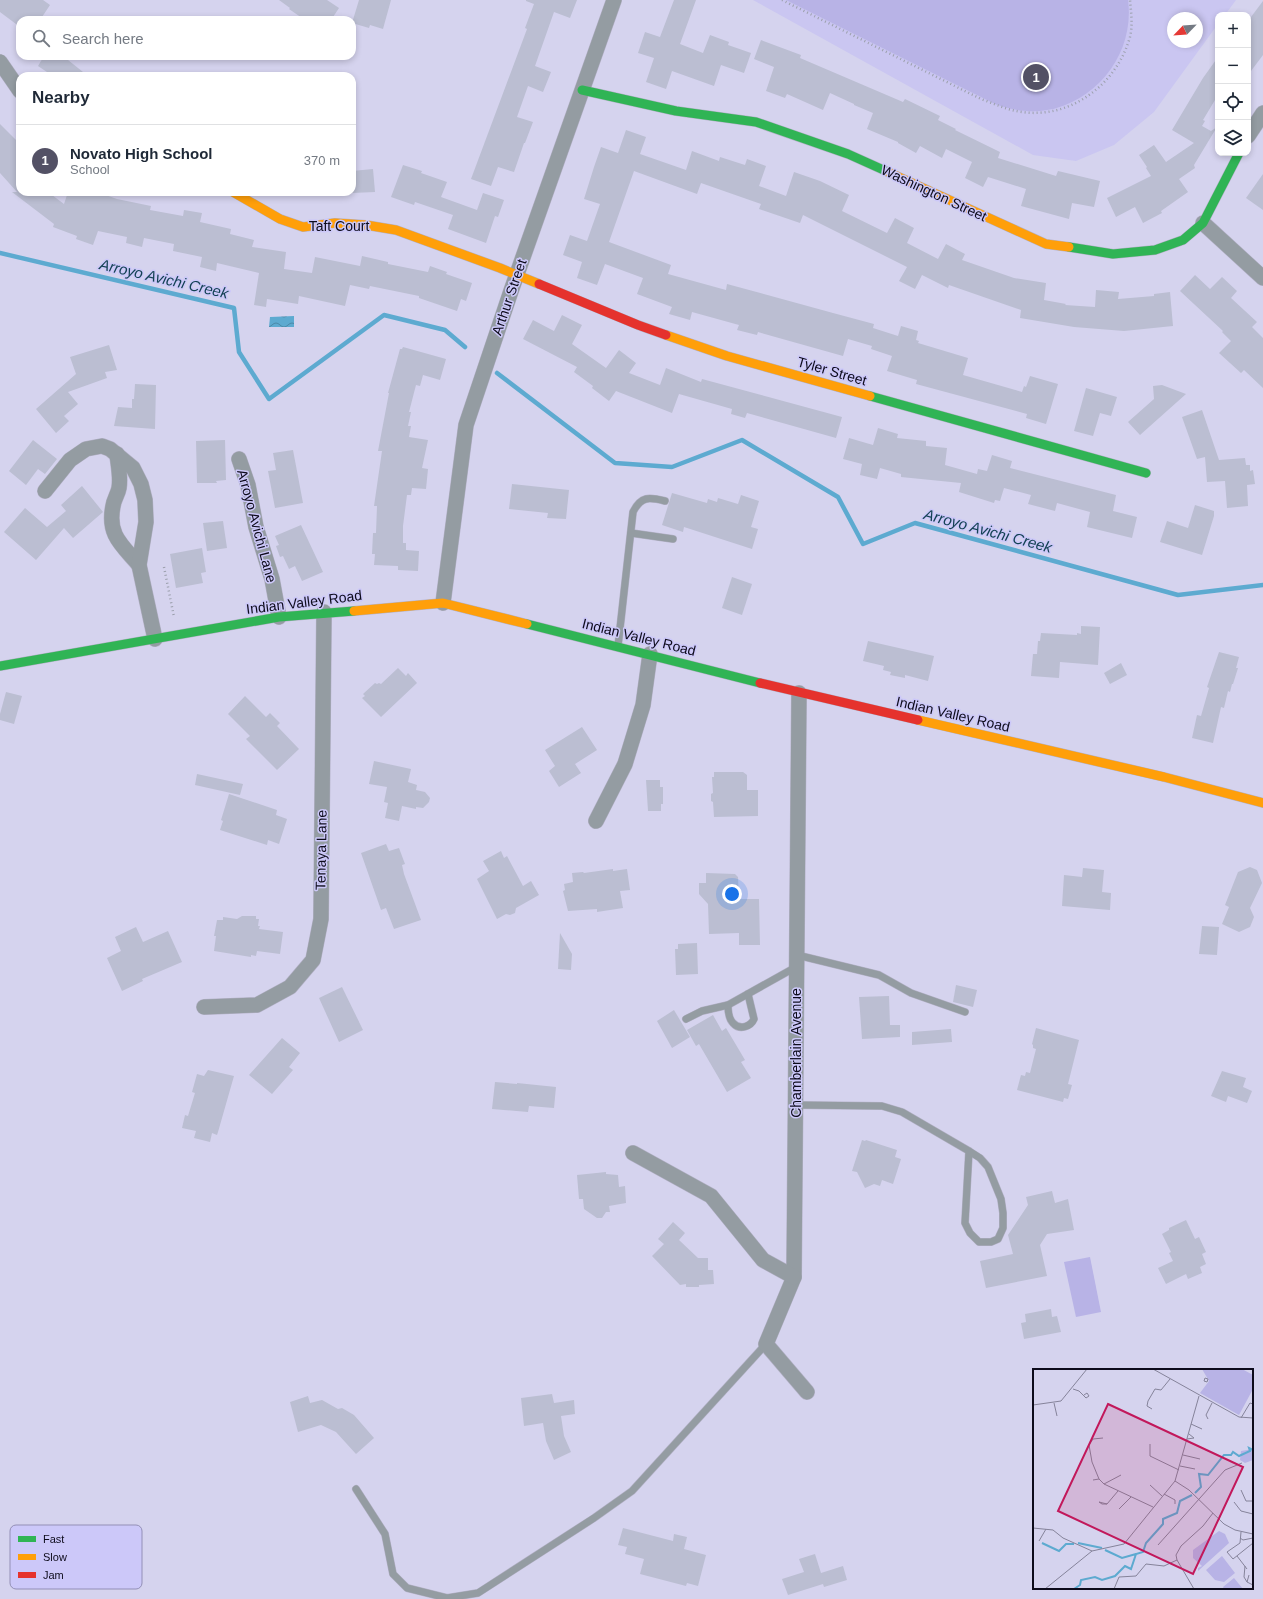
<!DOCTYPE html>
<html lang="en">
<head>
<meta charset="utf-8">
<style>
	:root { --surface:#fff; --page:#f2f2f3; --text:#1f2937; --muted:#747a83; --line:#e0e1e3; --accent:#535165 }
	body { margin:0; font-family:Arial,sans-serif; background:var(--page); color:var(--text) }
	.controls { position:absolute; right:12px; top:12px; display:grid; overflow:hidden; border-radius:8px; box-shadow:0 2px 6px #0003 }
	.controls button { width:36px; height:36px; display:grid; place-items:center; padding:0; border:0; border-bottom:1px solid var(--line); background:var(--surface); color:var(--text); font:20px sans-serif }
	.compass { position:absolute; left:1167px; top:12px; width:36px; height:36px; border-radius:50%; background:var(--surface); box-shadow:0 2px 6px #0003; rotate:245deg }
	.you { position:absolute; left:732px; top:894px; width:14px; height:14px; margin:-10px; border:3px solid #fff; border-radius:50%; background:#1a73e8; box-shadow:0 0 0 6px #1a73e833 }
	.badge { display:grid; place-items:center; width:26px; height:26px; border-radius:50%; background:var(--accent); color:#fff; font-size:13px; font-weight:700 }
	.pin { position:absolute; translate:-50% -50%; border:2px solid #fff; box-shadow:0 1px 4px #0006 }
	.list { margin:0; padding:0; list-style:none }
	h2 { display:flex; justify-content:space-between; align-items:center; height:52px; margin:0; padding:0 16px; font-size:17px }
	h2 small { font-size:13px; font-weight:400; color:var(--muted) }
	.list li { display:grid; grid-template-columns:26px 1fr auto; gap:12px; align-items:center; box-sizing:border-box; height:72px; padding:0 16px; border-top:1px solid var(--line) }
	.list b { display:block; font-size:15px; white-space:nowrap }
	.list p { margin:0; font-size:13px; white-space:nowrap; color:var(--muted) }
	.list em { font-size:13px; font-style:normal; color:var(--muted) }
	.icon { flex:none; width:22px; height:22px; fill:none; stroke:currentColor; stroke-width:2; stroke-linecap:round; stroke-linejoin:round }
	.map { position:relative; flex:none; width:1263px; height:1599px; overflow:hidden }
	.search { position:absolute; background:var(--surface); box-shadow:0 2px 6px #0003; left:16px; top:16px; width:340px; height:44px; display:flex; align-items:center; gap:10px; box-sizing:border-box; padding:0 14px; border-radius:12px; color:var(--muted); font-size:15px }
	.panel { position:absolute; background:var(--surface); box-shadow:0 2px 6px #0003; left:16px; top:72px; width:340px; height:124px; border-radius:12px }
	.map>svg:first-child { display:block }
	.built { fill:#cac6f1; fill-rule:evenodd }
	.grass { fill:#b8b3e6 }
	.water { fill:url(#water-waves) }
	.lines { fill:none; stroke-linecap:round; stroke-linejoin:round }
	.stream { stroke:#5daad0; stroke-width:4.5 }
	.building { fill:#bbbed2 }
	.lane-casing { stroke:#b3b1c6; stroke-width:8 }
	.street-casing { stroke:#b3b1c6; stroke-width:16 }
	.fast-casing { stroke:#b3b1c6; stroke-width:10 }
	.slow-casing { stroke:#b3b1c6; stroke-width:10 }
	.jam-casing { stroke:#b3b1c6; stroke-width:10 }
	.path { stroke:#9ca0ad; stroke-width:2.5; stroke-dasharray:1 3; stroke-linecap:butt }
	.lane { stroke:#949ca2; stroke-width:7 }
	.street { stroke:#949ca2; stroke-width:15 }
	.fast { stroke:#30b455; stroke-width:9 }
	.slow { stroke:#ff9f0a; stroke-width:9 }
	.jam { stroke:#e5322d; stroke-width:9 }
	.labels { text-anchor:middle; stroke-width:3; stroke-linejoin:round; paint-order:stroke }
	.street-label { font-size:14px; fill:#0d0b1b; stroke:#ccc8f9 }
	.water-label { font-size:15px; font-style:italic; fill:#134153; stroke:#ccc8f9 }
	.inset-river { fill:none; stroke:#5daad0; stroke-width:2 }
	.inset-road { fill:none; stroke:#85839a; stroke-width:1 }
	.view { fill:#c2185b; fill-opacity:0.15; stroke:#c2185b; stroke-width:2 }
	.inset-edge { fill:none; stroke:#0d0b1b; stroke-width:2 }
	.key { fill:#ccc8f9; stroke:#938fb6; stroke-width:1 }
	.key-label { font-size:11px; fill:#0d0b1b }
</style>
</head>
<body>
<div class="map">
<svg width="1263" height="1599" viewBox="0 0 1263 1599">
	<defs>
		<pattern id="water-waves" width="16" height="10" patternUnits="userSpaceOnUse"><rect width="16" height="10" fill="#5daad0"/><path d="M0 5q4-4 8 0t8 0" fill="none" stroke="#4b89a8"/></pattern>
	</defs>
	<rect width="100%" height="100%" fill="#d5d3ee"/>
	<path class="built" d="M753 0H1236L1225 15H1218V24L1154 112 1114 145 1076 161 1033 155ZM1173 18H1197V42H1173Z"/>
	<g class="grass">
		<path d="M786 0H1128C1135 52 1098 101 1047 110 1029 113 1012 110 995 104Z"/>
		<path d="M1090 1257 1101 1312 1076 1317 1064 1262Z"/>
	</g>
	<path class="water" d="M294 316V327H269L270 317Z"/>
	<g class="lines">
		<g class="stream">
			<path d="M0 253 234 308 239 352 269 399 384 315 445 330 465 347"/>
			<path d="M497 373 615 463 672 467 742 440 838 497 863 544 915 523 1178 595 1263 585"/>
		</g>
	</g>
	<g class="building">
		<path d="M0 0H43L50 5 40 20H20V27L0 12Z"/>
		<path d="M279 0H327L339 8 331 20H305L289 9 290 8Z"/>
		<path d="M359 0H391L383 29 370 25 369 28 352 23Z"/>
		<path d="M526 0H577L570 18 554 12 535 66 551 72 543 92 528 86 517 117 533 122 525 143H524L514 172 498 167 491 186 471 179 527 29 525 28 534 4 526 1Z"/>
		<path d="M674 0H696L680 44 703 53 710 35 729 42 728 45 751 53 744 73 721 65 714 86 672 71 666 89 646 82 654 58 638 53 645 32 660 37Z"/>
		<path d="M1263 1V55L1248 75V21Z"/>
		<path d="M761 40 801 55 800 58 903 102 905 99 940 116 938 120 956 129 955 130 1000 152 998 158 1056 176 1058 171 1100 181 1094 207 1072 203 1069 219 1021 206 1026 189 988 177 983 187 965 178 972 162 946 149 942 158 920 146 916 153 898 143V142L867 129 873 113 854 105V104L830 93 823 110 787 94 785 98 766 91 774 67 754 59Z"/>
		<path d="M44 56H63L88 76H53L38 66Z"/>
		<path d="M1218 57V95L1203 120 1205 121 1202 126 1211 131 1217 127 1194 165 1195 168 1179 179 1188 192 1161 211 1162 213 1143 223 1135 207 1116 217 1107 198 1151 176 1146 168 1147 167 1139 155 1154 145 1166 162 1194 143 1172 130 1203 78Z"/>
		<path d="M0 124 20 144V192H48L64 204 68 192H97L117 199 151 206 150 210 183 216 184 210 202 213 200 222 231 229 230 234 254 240 252 247 286 252 284 269 312 273 315 257 360 266 362 256 388 262V264L428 272 430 266 447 272 446 274 472 283 466 301 461 299 457 311 419 298V296L370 286 369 289 350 285 345 306 299 296 298 304 267 299 266 307 254 305 259 273 217 263 216 271 200 267 202 257 173 251 174 244 144 238 142 247 126 243 127 237 98 231 93 245 76 239 77 236 53 227 54 224 12 192H17L0 173Z"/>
		<path d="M626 130 646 137 640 154 686 170 692 151 719 161 720 157 745 165 747 159 766 166 759 186 786 196 794 172 820 181 849 195 842 211 887 233 895 218 914 228 907 243 938 259 946 244 965 254 962 260 1014 278 1046 283 1044 300 1066 304 1065 305 1095 307 1096 290 1119 292 1118 299 1154 296V294L1170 292 1173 326 1124 331 1074 327 1020 318 1021 310 949 285 948 288 922 275 915 289 899 281 907 267 803 215 800 223 759 209 761 204 701 183 697 194 634 171 609 242 671 265 668 274 726 290 727 284 833 313 874 324 873 328 898 336 901 326 918 331 916 340 919 341 918 343 968 358 963 375 1022 392 1024 386 1026 387 1030 376 1058 384 1046 424 1026 418 1027 414 916 384 917 380 887 371 892 356 871 349 872 346 848 339 843 356 758 332 757 335 737 330 739 325 692 312 690 320 669 314 672 307 637 294 643 278 605 264 597 285 577 278 582 262 563 255 570 235 587 241 600 204 584 199 594 167 601 147 618 153Z"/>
		<path d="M403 165 422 171 421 173 447 182 441 197 477 210 483 193 504 200 498 217 495 216 486 243 448 229 453 215 415 202 414 205 391 197Z"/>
		<path d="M373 169 375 192 352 193V171Z"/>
		<path d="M1263 174V210L1246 198Z"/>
		<path d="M1195 275 1210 289 1222 277 1237 291 1231 298 1257 322 1252 327 1263 338V388L1244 370 1241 373 1219 353 1231 341 1222 332 1223 331 1180 291Z"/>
		<path d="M562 315 582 325 572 344 606 368 619 350 636 363 629 373 660 385 666 368 701 382 702 379 842 417 836 438 747 413 745 418 731 414 732 409 679 394 672 413 616 391 609 401 592 388 593 386 574 372 577 367 523 339 533 320 554 331Z"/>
		<path d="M109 345 117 370 105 372 107 378 68 392 78 404 64 416 69 421 56 433 36 409 76 374 70 357Z"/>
		<path d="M403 347 446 359 440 380 423 375 420 386 416 385 409 412H411L408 426H411L409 437 428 440 422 468 428 469 426 489 412 488 411 495H407L403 526V543H406V550L419 551 418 571 398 570V566L374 565 375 554H372L373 533H376L377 506H374L382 451H378L389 393H388L400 349H402Z"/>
		<path d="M135 384 156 385 155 429 114 426 118 407 132 408V399H134Z"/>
		<path d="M1162 385 1186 394 1140 435 1128 422 1154 399 1153 386Z"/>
		<path d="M1086 388 1117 397 1111 416 1100 413 1093 436 1074 431Z"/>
		<path d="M1202 410 1219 460 1245 458 1246 465H1250V471L1253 470 1255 484 1247 485 1248 506 1227 508 1225 481 1207 482 1205 457 1197 459 1182 417Z"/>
		<path d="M878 428 898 434 897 438 926 441V446L947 448 945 465 977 474 978 469 987 471 992 455 1012 461 1010 468 1116 495 1113 511 1137 517 1132 538 1087 527 1090 512 1057 503 1055 511 1028 504 1031 495 1004 488 1000 501 995 500 994 503 959 492 961 483 901 477V474L880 468 877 479 860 475 862 464 843 459 849 438 873 445Z"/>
		<path d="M33 440 57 459 45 474 38 469 26 485 9 471Z"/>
		<path d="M225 440 226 480 216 481 217 483H197L196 441Z"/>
		<path d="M293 450 303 503 275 508 268 471 276 470 273 453Z"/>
		<path d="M512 484 569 490 566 519 547 518 548 513 509 509Z"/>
		<path d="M82 486 103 512 73 538 64 528 36 560 4 532 25 508 47 527 66 511 61 505Z"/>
		<path d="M672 493 707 503 708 499 717 502 718 498 738 504 741 495 759 501 751 527 758 529 752 549 684 527 683 532 662 525Z"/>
		<path d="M1195 505 1214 511V516L1202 555 1160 542 1167 521 1188 528Z"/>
		<path d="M223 521 227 548 207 551 203 523Z"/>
		<path d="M301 525 323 572 302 581 295 566 289 569 283 556 280 557 276 546 279 545 275 536Z"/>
		<path d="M202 548 206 572 201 573 203 583 176 588 170 554Z"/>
		<path d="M732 577 752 584 742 615 722 608Z"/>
		<path d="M1081 626 1100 627 1098 665 1060 662 1059 678 1031 676 1033 654H1037L1038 641H1040L1041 633 1077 635V633L1081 634Z"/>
		<path d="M868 641 934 656 928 681 905 675V678L890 675 891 672 883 670 884 666 863 661Z"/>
		<path d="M1219 652 1239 657 1236 668H1238L1233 684H1232L1230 692 1228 691 1224 708 1221 707 1213 743 1192 738 1197 715 1201 716 1209 688 1207 687Z"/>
		<path d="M1121 663 1127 675 1110 684 1104 673Z"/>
		<path d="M398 668 406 676 408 673 417 683 381 717 362 698 365 696 363 694 375 683 377 684 379 683 381 684Z"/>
		<path d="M6 692 22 696 14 724 0 720V714Z"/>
		<path d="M245 696 266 717 270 713 280 723 277 726 299 749 277 770 246 739 250 736 228 714Z"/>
		<path d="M582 727 597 750 575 764 581 773 559 787 549 771 555 766 545 750Z"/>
		<path d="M374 761 411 769 408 782 417 785 416 790 425 792 430 798 429 802 423 808 416 807V809L402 806 399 821 385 818 388 803 384 802 387 787 369 784Z"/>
		<path d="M714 772H743L747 775V790H758V816L714 817 713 802 711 801V794L713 793 712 777H714Z"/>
		<path d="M197 774 243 784 240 795 195 785Z"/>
		<path d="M646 780H660V787H663V804H661V811H648Z"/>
		<path d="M229 794 277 810 276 815 287 819 279 844 268 840 267 845 220 830 223 821 221 820Z"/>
		<path d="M386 844 389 851 399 848 405 864 402 865 404 874 421 920 394 929 386 908 381 910 361 853Z"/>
		<path d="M501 851 504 858 507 856 523 886 531 881 539 895 516 908 515 913 510 915 506 914 497 919 477 879 489 871 483 861Z"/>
		<path d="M1250 867 1257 870 1262 883 1250 908 1254 917 1250 927 1239 932 1222 924 1229 907 1225 905 1238 872Z"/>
		<path d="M1083 868 1104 870 1102 892 1111 893 1110 910 1062 906 1064 875 1082 877Z"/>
		<path d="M613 869V871L627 869 630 890 620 891 623 908 597 912V909L568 911 563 891 565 890 564 884 573 882 572 873 583 872 584 873Z"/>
		<path d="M706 873 735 874 738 877 739 899H759L760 945H739V933L709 934 708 904 699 894V883H706Z"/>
		<path d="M242 916H256V919H259L258 926H260L259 929 283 932 280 954 257 951 256 956 251 955V957L214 951 216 936H214L217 920H223V917L237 919Z"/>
		<path d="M1202 926 1219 927 1217 955 1199 954Z"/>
		<path d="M136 927 143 942 168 931 182 962 142 979 143 981 122 991 107 958 121 951 115 937Z"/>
		<path d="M560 933 572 954 571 970 558 969Z"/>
		<path d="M697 943 698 974 676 975 675 949H678V944Z"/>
		<path d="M956 985 977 990 973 1007 953 1002Z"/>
		<path d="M342 987 363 1030 339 1042 319 998Z"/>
		<path d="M889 996 890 1025H900V1037L862 1039 859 997Z"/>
		<path d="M674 1010 690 1037 672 1048 657 1021Z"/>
		<path d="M713 1015 722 1031 726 1028 745 1060 741 1062 751 1078 727 1092 699 1044 696 1046 687 1030Z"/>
		<path d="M1036 1028 1079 1040 1068 1084 1072 1085 1068 1099 1064 1098 1063 1102 1017 1090 1021 1075 1025 1076 1026 1072 1030 1073 1036 1049 1033 1048V1045L1032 1044Z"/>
		<path d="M951 1029 952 1042 912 1045V1032Z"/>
		<path d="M282 1038 300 1053 289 1067 293 1070 272 1094 249 1075Z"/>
		<path d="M208 1070 234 1076 218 1132 217 1135 212 1133 210 1142 194 1138 196 1131 182 1128 185 1115 188 1116 195 1093 192 1092 197 1074 204 1076Z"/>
		<path d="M1222 1071 1246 1078 1243 1087 1252 1091 1247 1103 1228 1096 1226 1102 1211 1096Z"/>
		<path d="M495 1082 517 1084V1083L556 1087 554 1108 529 1106 528 1112 492 1109Z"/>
		<path d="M862 1140 865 1141 866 1140 897 1150 895 1157 901 1159 893 1184 882 1180 880 1186 874 1184 865 1188 857 1172 852 1171Z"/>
		<path d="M606 1172V1174L618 1175 619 1187 625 1186 626 1203 609 1206 610 1212H606L602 1218H597L584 1209 583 1199H579L577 1175Z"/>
		<path d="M1052 1191 1055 1203 1068 1199 1074 1230 1047 1234 1040 1245 1047 1276 986 1288 980 1261 1013 1254 1008 1235 1028 1205 1026 1197Z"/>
		<path d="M1186 1220 1195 1239 1199 1237 1206 1252 1202 1254 1206 1264 1200 1267 1202 1273 1188 1279 1186 1274 1166 1284 1158 1268 1173 1261 1169 1253 1171 1252 1162 1234 1169 1230V1228Z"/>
		<path d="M673 1222 685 1233 679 1240 698 1258H708V1270H713L714 1284 699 1285V1287H686V1284L680 1285 652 1256 664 1244 658 1239Z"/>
		<path d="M1051 1309 1052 1317 1057 1316 1061 1332 1024 1339 1021 1323 1026 1322 1025 1314Z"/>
		<path d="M552 1394 554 1403 574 1400 575 1414 561 1416 564 1436 571 1452 554 1460 546 1441 543 1423 524 1426 521 1398Z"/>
		<path d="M308 1396 310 1403 322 1400 338 1409 342 1408 354 1415 374 1438 356 1454 336 1432 321 1425 298 1432 290 1402Z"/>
		<path d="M623 1528 673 1541 674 1534 687 1537 684 1549 706 1555 698 1586 687 1583 686 1586 640 1574 644 1559 625 1554 627 1547 618 1545Z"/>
		<path d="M815 1554 821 1573 843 1566 847 1580 824 1587 823 1584 788 1595 782 1579 804 1572 799 1559Z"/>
	</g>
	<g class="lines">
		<g class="lane-casing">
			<g id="lane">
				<path d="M631 533 673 539"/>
				<path d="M618 646 633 512C641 496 649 497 665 501"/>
				<path d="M797 955 879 975 911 993 965 1012"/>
				<path d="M728 1005C728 1011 729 1019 733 1023 740 1031 751 1026 754 1019L748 994"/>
				<path d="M686 1019 702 1011 728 1005 796 967"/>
				<path d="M796 1105 882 1106 902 1112 969 1151 980 1158 988 1167 1001 1199 1003 1213V1228L998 1239 991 1242H979L970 1233 965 1223 969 1151"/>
				<path d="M356 1489 385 1534 393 1574 407 1588 447 1598 478 1593 594 1518 632 1491 766 1344"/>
			</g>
		</g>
		<g class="street-casing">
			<g id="street">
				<path d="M0 62 20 91"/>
				<path d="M1248 136 1263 113"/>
				<path d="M1203 223 1263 278"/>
				<path d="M117 454C118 465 121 477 119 488 118 494 114 499 113 506 107 535 122 545 139 565"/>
				<path d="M239 459 248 485 256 527 272 579 279 617"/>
				<path d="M45 491 70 460 86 449 102 446 110 449 133 468 141 484 145 500 146 522 139 565 155 639"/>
				<path d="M443 603 466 425 511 291 614 0"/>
				<path d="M799 693 794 1277 766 1344 807 1392"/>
				<path d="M596 821 625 764 643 705 650 654"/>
				<path d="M204 1007 257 1005 290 987 313 960 321 919 324 612"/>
				<path d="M633 1153 711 1196 763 1260 794 1277"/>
			</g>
		</g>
		<g class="fast-casing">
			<g id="fast">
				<path d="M582 90 676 111 756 122 848 154 888 172"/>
				<path d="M1069 247 1113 254 1155 250 1183 240 1203 223 1239 153"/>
				<path d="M870 396 1146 473"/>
				<path d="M527 624 760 683"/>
				<path d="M0 666 279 617 354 611"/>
			</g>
		</g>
		<g class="slow-casing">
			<g id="slow">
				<path d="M888 172 1046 244 1069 247"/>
				<path d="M233 192 280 219 303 227 335 223 366 225 396 230 500 268 539 284"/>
				<path d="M666 335 727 356 870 396"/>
				<path d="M354 611 443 603 527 624"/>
				<path d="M918 720 1164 777 1263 803"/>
			</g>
		</g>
		<g class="jam-casing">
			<g id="jam">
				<path d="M539 284 638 325 666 335"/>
				<path d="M760 683 918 720"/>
			</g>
		</g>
		<g class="path">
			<path d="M782 0 981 99C995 104 1007 110 1022 112 1071 119 1117 84 1130 37 1133 25 1131 12 1130 0"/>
			<path d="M164 567 174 617"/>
		</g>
		<use href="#lane" class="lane"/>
		<use href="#street" class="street"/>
		<use href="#fast" class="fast"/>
		<use href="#slow" class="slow"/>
		<use href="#jam" class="jam"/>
	</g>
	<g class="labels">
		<g class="street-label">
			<text transform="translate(934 193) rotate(25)" y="5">Washington Street</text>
			<text x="339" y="231">Taft Court</text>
			<text transform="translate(509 297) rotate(-71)" y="5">Arthur Street</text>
			<text transform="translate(832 371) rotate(16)" y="5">Tyler Street</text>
			<text transform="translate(257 526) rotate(75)" y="5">Arroyo Avichi Lane</text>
			<text transform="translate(304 602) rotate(-7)" y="5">Indian Valley Road</text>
			<text transform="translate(639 637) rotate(14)" y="5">Indian Valley Road</text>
			<text transform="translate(953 714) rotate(13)" y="5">Indian Valley Road</text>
			<text transform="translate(321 850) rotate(-89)" y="5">Tenaya Lane</text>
			<text transform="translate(796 1053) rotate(-90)" y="5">Chamberlain Avenue</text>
		</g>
		<g class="water-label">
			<text transform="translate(164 279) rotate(13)" y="5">Arroyo Avichi Creek</text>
			<text transform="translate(988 531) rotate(15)" y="5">Arroyo Avichi Creek</text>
		</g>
	</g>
	<g transform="translate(1033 1369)">
		<rect width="220" height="220" fill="#d5d3ee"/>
		<path d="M186 162 192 165 196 174 165 202V199L169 197 160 189V181ZM189 187 202 204 191 213 182 211 173 201ZM201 209 210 220H191L190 218Z" fill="#b8b3e6"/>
		<path d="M169 0H209L220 6V20L206 46 167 24 176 12ZM220 80V91L212 94 207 91 208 82Z" fill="#b8b3e6"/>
		<path class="inset-river" d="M162 124 168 118 166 105 175 106 191 86H198L200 83 206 87 217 82 216 79 220 81M9 174 26 182 33 175H41M45 174 69 179M72 181 89 189 103 185M41 220 47 216 48 211 62 208 69 211 82 207 92 197 98 200 103 185 110 183 113 174 130 155V150L144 144 147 132 159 126"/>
		<path class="inset-road" d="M120 0 206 48 220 49M172 9 175 10 174 13 171 12ZM40 20 46 22 53 29 56 27 54 24 51 26M128 21 137 10M21 34 24 47M0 36 28 32 54 0M119 40 114 37 115 32 122 20 128 21M208 49 217 34 220 35M175 50 173 46 179 34M158 55 169 60M154 70 161 69 156 65M117 75V87L146 101M150 86 167 90M147 97 162 100M66 110 59 93 56 76 60 70 70 69M60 111 66 110 71 115 120 138M142 112 156 121 191 155 202 161 220 165M71 115 88 106M117 116 129 127M208 121 213 132H220M131 125 142 131V135M201 133 208 142 220 145M74 135 66 133 69 135H74L85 122M86 140 98 128M0 159 20 161 30 169 59 182M208 163 207 174 194 183 200 190 220 174M207 169 210 171 220 169M6 172 13 160M125 176 192 101 209 94M204 187 214 200M212 197 211 208 214 213M216 206 214 213 220 216M12 220 59 182 91 175 142 112 166 27M81 220 86 208 103 207 113 195 131 197 144 191M161 220 144 191 143 186 148 177 170 157 180 144"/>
		<path class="view" d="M75 35 210 98 160 205 25 142Z"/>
		<rect width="220" height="220" class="inset-edge"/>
	</g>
	<rect x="10" y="1525" width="132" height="64" rx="6" class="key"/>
	<rect x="18" y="1536" width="18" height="6" fill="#30b455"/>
	<rect x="18" y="1554" width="18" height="6" fill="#ff9f0a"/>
	<rect x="18" y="1572" width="18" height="6" fill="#e5322d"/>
	<g class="key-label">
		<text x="43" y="1543">Fast</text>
		<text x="43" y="1561">Slow</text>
		<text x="43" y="1579">Jam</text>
	</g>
</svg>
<div class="controls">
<button>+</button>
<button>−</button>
<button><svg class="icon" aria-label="locate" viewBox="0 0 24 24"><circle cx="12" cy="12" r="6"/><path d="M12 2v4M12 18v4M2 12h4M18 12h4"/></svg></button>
<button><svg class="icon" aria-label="layers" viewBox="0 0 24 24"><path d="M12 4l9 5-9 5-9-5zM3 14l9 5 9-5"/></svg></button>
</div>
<svg class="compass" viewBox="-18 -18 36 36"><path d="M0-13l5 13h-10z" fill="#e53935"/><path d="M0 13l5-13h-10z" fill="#747a83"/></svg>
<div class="you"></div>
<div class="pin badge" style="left:1036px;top:77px">1</div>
<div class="search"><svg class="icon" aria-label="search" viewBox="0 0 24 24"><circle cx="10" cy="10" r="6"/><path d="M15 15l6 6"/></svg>Search here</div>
<section class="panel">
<h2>Nearby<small></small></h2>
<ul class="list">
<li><span class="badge">1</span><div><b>Novato High School</b><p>School</p></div><em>370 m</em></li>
</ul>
</section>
</div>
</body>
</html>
